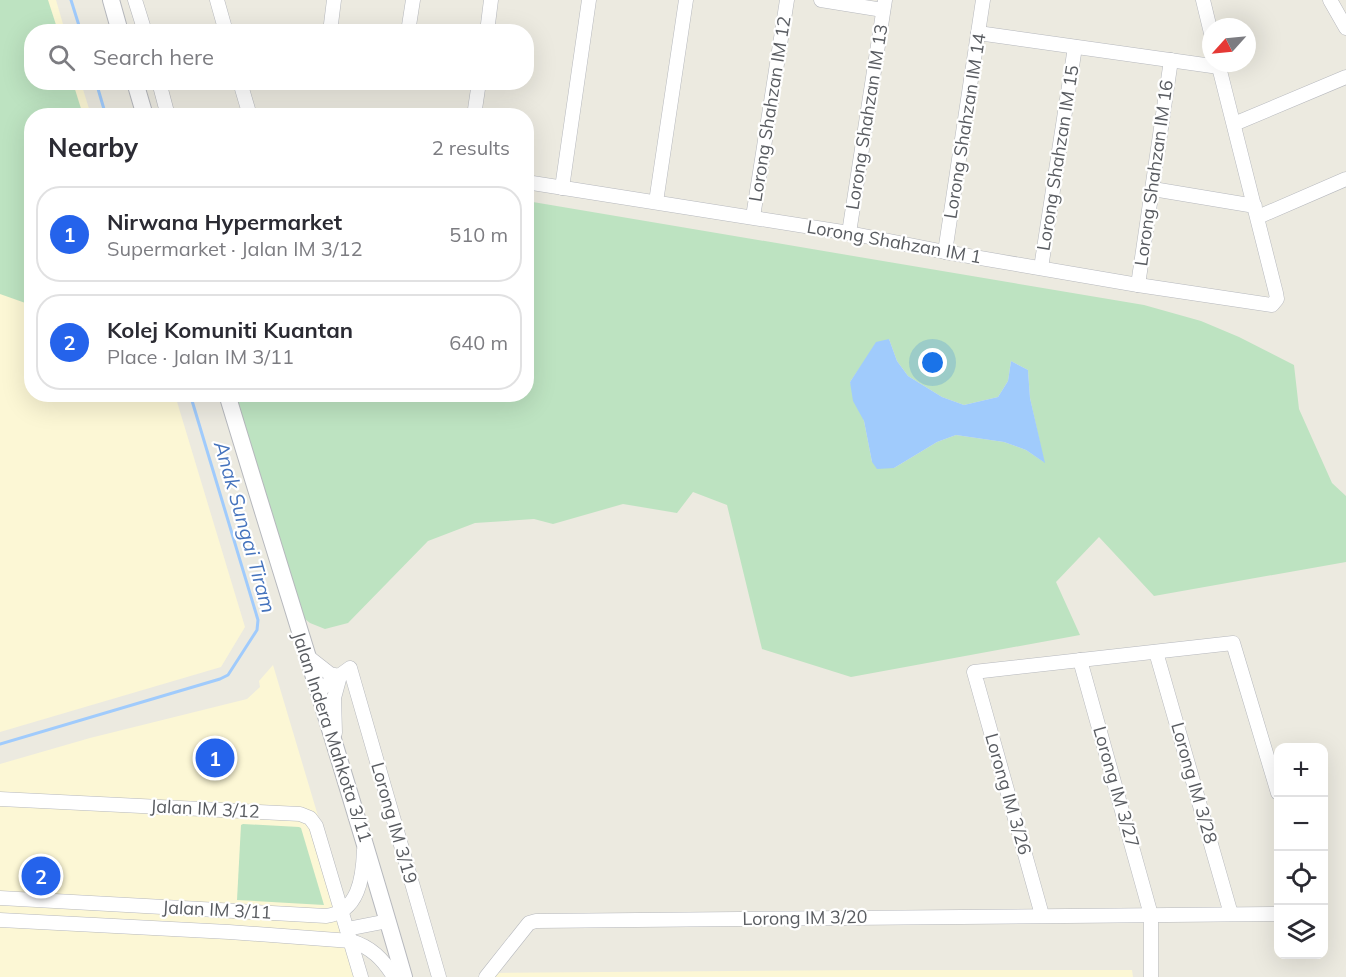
<!DOCTYPE html>
<html lang="en">
<head>
<meta charset="utf-8">
<style>
	:root { --surface:#fff; --page:#f2f2f3; --text:#2b2b33; --muted:#7c7c81; --line:#e1e1e2; --accent:#2563eb }
	body { margin:0; font-family:Mulish,sans-serif; background:var(--page); color:var(--text) }
	.controls { position:absolute; right:18px; bottom:18px; display:grid; overflow:hidden; border-radius:12px; box-shadow:0 6px 24px #0002 }
	.controls button { width:54px; height:54px; display:grid; place-items:center; padding:0; border:0; border-bottom:2px solid var(--line); background:var(--surface); color:var(--text); font:30px sans-serif }
	.compass { position:absolute; left:1202px; top:18px; width:54px; height:54px; border-radius:50%; background:var(--surface); box-shadow:0 6px 24px #0002; rotate:243deg }
	.you { position:absolute; left:933px; top:363px; width:21px; height:21px; margin:-15px; border:4px solid #fff; border-radius:50%; background:#1a73e8; box-shadow:0 0 0 9px #1a73e833 }
	.badge { display:grid; place-items:center; width:39px; height:39px; border-radius:50%; background:var(--accent); color:#fff; font-size:20px; font-weight:700 }
	.pin { position:absolute; translate:-50% -50%; border:3px solid #fff; box-shadow:0 2px 6px #0006 }
	.list { margin:0; padding:0; list-style:none }
	h2 { display:flex; justify-content:space-between; align-items:center; height:78px; margin:0; padding:0 24px; font-size:26px }
	h2 small { font-size:20px; font-weight:400; color:var(--muted) }
	.list li { display:grid; grid-template-columns:39px 1fr auto; gap:18px; align-items:center; box-sizing:border-box; height:96px; margin:0 12px 12px; padding:0 12px; border:2px solid var(--line); border-radius:24px }
	.list b { display:block; font-size:22px; white-space:nowrap }
	.list p { margin:0; font-size:20px; white-space:nowrap; color:var(--muted) }
	.list em { font-size:20px; font-style:normal; color:var(--muted) }
	.icon { flex:none; width:33px; height:33px; fill:none; stroke:currentColor; stroke-width:2; stroke-linecap:round; stroke-linejoin:round }
	.map { position:relative; flex:none; width:1346px; height:977px; overflow:hidden }
	.search { position:absolute; background:var(--surface); box-shadow:0 6px 24px #0002; left:24px; top:24px; width:510px; height:66px; display:flex; align-items:center; gap:15px; box-sizing:border-box; padding:0 21px; border-radius:24px; color:var(--muted); font-size:22px }
	.panel { position:absolute; background:var(--surface); box-shadow:0 6px 24px #0002; left:24px; top:108px; width:510px; height:294px; border-radius:24px }
	.map>svg:first-child { display:block }
	.commercial { fill:#fcf7d5 }
	.green { fill:#bde3c1; fill-rule:evenodd }
	.water { fill:#a0cbfc }
	.lines { fill:none; stroke-linecap:round; stroke-linejoin:round }
	.stream { stroke:#a0cbfc; stroke-width:3 }
	.minor-casing { stroke:#b6b8bd; stroke-width:15 }
	.tertiary-casing { stroke:#b6b8bd; stroke-width:18 }
	.minor { stroke:#fff; stroke-width:14 }
	.tertiary { stroke:#fff; stroke-width:16 }
	.labels { text-anchor:middle; stroke-width:4.5; stroke-linejoin:round; paint-order:stroke }
	.street-label { font-size:18px; fill:#595c61; stroke:#fff }
	.water-label { font-size:20px; font-style:italic; fill:#4573bd; stroke:#fff }
</style>
</head>
<body>
<div class="map">
<svg width="1346" height="977" viewBox="0 0 1346 977">
	<rect width="100%" height="100%" fill="#eceae0"/>
	<g class="commercial">
		<path d="M0 0H56L65 31 32 32V82L81 83 91 115 32 116V394L175 395 245 627 221 667 0 732Z"/>
		<path d="M273 665 366 977H0V764L90 738 247 699 260 687 259 681Z"/>
		<path d="M867 970H1132L1133 977H488L492 973Z"/>
	</g>
	<g class="green">
		<path d="M0 0H48L58 31 32 32V82L73 83 83 115 32 116 31 305 0 294Z"/>
		<path d="M527 201 1144 305 1201 321 1239 337 1294 365 1299 409 1332 483 1346 496V562L1154 596 1099 537 1056 582 1080 635 851 677 762 649 727 505 693 492 677 513 623 504 553 524 534 519 475 523 428 541 348 623 325 629 310 623 291 608 228 395 526 394ZM889 339 897 361 908 376 942 397 964 405 998 397 1008 381 1011 361 1028 370 1030 398 1044 462 1026 450 1004 442 956 435 937 442 894 468 872 462 864 421 850 382 861 366Z"/>
		<path d="M243 824 299 827 301 828 324 905 237 900 241 825Z"/>
	</g>
	<path class="water" d="M889 339 897 361 908 376 942 397 964 405 998 397 1008 381 1011 361 1028 370 1030 398 1045 463 1026 450 1004 442 956 435 937 442 894 468 877 469 872 462 864 421 853 401 850 382 876 342Z"/>
	<g class="lines">
		<g class="stream">
			<path d="M71 0 81 32"/>
			<path d="M96 82 106 116"/>
			<path d="M0 744 220 679 228 675 257 630 258 620 190 394"/>
		</g>
		<g class="minor-casing">
			<g id="minor">
				<path d="M135 0 145 32"/>
				<path d="M217 0 226 32"/>
				<path d="M821 0 883 10"/>
				<path d="M1203 0 1211 33"/>
				<path d="M1330 0 1346 28"/>
				<path d="M330 32 334 0"/>
				<path d="M408 32 413 0"/>
				<path d="M487 32 491 0"/>
				<path d="M978 33 1219 67"/>
				<path d="M159 82 168 116"/>
				<path d="M240 82 250 116"/>
				<path d="M474 116 479 82"/>
				<path d="M1234 124 1346 77"/>
				<path d="M526 182 849 233 945 252 1138 285 1272 305 1277 299 1276 293 1218 63"/>
				<path d="M562 188 589 0"/>
				<path d="M1153 189 1255 206"/>
				<path d="M656 202 686 0"/>
				<path d="M753 217 787 0"/>
				<path d="M1258 217 1346 179"/>
				<path d="M849 233 885 0"/>
				<path d="M945 252 983 0"/>
				<path d="M1041 268 1075 47"/>
				<path d="M1138 285 1171 60"/>
				<path d="M1156 652 1231 914"/>
				<path d="M307 656 330 674 340 676"/>
				<path d="M1080 660 1151 915V977"/>
				<path d="M318 691 350 668 439 977"/>
				<path d="M335 733 334 698 340 676"/>
				<path d="M0 799 300 814 310 818 316 826 361 977"/>
				<path d="M0 898 326 916C359 912 363 877 364 850"/>
				<path d="M1042 915 974 672 1233 643 1278 793"/>
				<path d="M0 920 229 932 351 941C371 947 383 959 394 977"/>
				<path d="M347 929 388 921"/>
				<path d="M486 977 529 923 536 921 1278 914"/>
			</g>
		</g>
		<g class="tertiary-casing">
			<g id="tertiary">
				<path d="M111 0 120 32"/>
				<path d="M135 82 145 116"/>
				<path d="M227 394C286 589 348 782 404 977"/>
			</g>
		</g>
		<use href="#minor" class="minor"/>
		<use href="#tertiary" class="tertiary"/>
	</g>
	<g class="labels">
		<g class="street-label">
			<text transform="translate(770 109) rotate(-81)" y="6">Lorong Shahzan IM 12</text>
			<text transform="translate(867 117) rotate(-81)" y="6">Lorong Shahzan IM 13</text>
			<text transform="translate(965 126) rotate(-81)" y="6">Lorong Shahzan IM 14</text>
			<text transform="translate(1058 158) rotate(-81)" y="6">Lorong Shahzan IM 15</text>
			<text transform="translate(1154 173) rotate(-82)" y="6">Lorong Shahzan IM 16</text>
			<text transform="translate(894 242) rotate(10)" y="6">Lorong Shahzan IM 1</text>
			<text transform="translate(332 737) rotate(72)" y="6">Jalan Indera Mahkota 3/11</text>
			<text transform="translate(1194 783) rotate(74)" y="6">Lorong IM 3/28</text>
			<text transform="translate(1116 787) rotate(74)" y="6">Lorong IM 3/27</text>
			<text transform="translate(1008 794) rotate(74)" y="6">Lorong IM 3/26</text>
			<text transform="translate(205 809) rotate(3)" y="6">Jalan IM 3/12</text>
			<text transform="translate(394 823) rotate(74)" y="6">Lorong IM 3/19</text>
			<text transform="translate(217 910) rotate(3)" y="6">Jalan IM 3/11</text>
			<text transform="translate(805 918) rotate(-1)" y="6">Lorong IM 3/20</text>
		</g>
		<g class="water-label">
			<text transform="translate(245 527) rotate(74)" y="7">Anak Sungai Tiram</text>
		</g>
	</g>
</svg>
<div class="controls">
<button>+</button>
<button>−</button>
<button><svg class="icon" aria-label="locate" viewBox="0 0 24 24"><circle cx="12" cy="12" r="6"/><path d="M12 2v4M12 18v4M2 12h4M18 12h4"/></svg></button>
<button><svg class="icon" aria-label="layers" viewBox="0 0 24 24"><path d="M12 4l9 5-9 5-9-5zM3 14l9 5 9-5"/></svg></button>
</div>
<svg class="compass" viewBox="-18 -18 36 36"><path d="M0-13l5 13h-10z" fill="#e53935"/><path d="M0 13l5-13h-10z" fill="#7c7c81"/></svg>
<div class="you"></div>
<div class="pin badge" style="left:215px;top:758px">1</div>
<div class="pin badge" style="left:41px;top:876px">2</div>
<div class="search"><svg class="icon" aria-label="search" viewBox="0 0 24 24"><circle cx="10" cy="10" r="6"/><path d="M15 15l6 6"/></svg>Search here</div>
<section class="panel">
<h2>Nearby<small>2 results</small></h2>
<ul class="list">
<li><span class="badge">1</span><div><b>Nirwana Hypermarket</b><p>Supermarket · Jalan IM 3/12</p></div><em>510 m</em></li>
<li><span class="badge">2</span><div><b>Kolej Komuniti Kuantan</b><p>Place · Jalan IM 3/11</p></div><em>640 m</em></li>
</ul>
</section>
</div>
</body>
</html>
